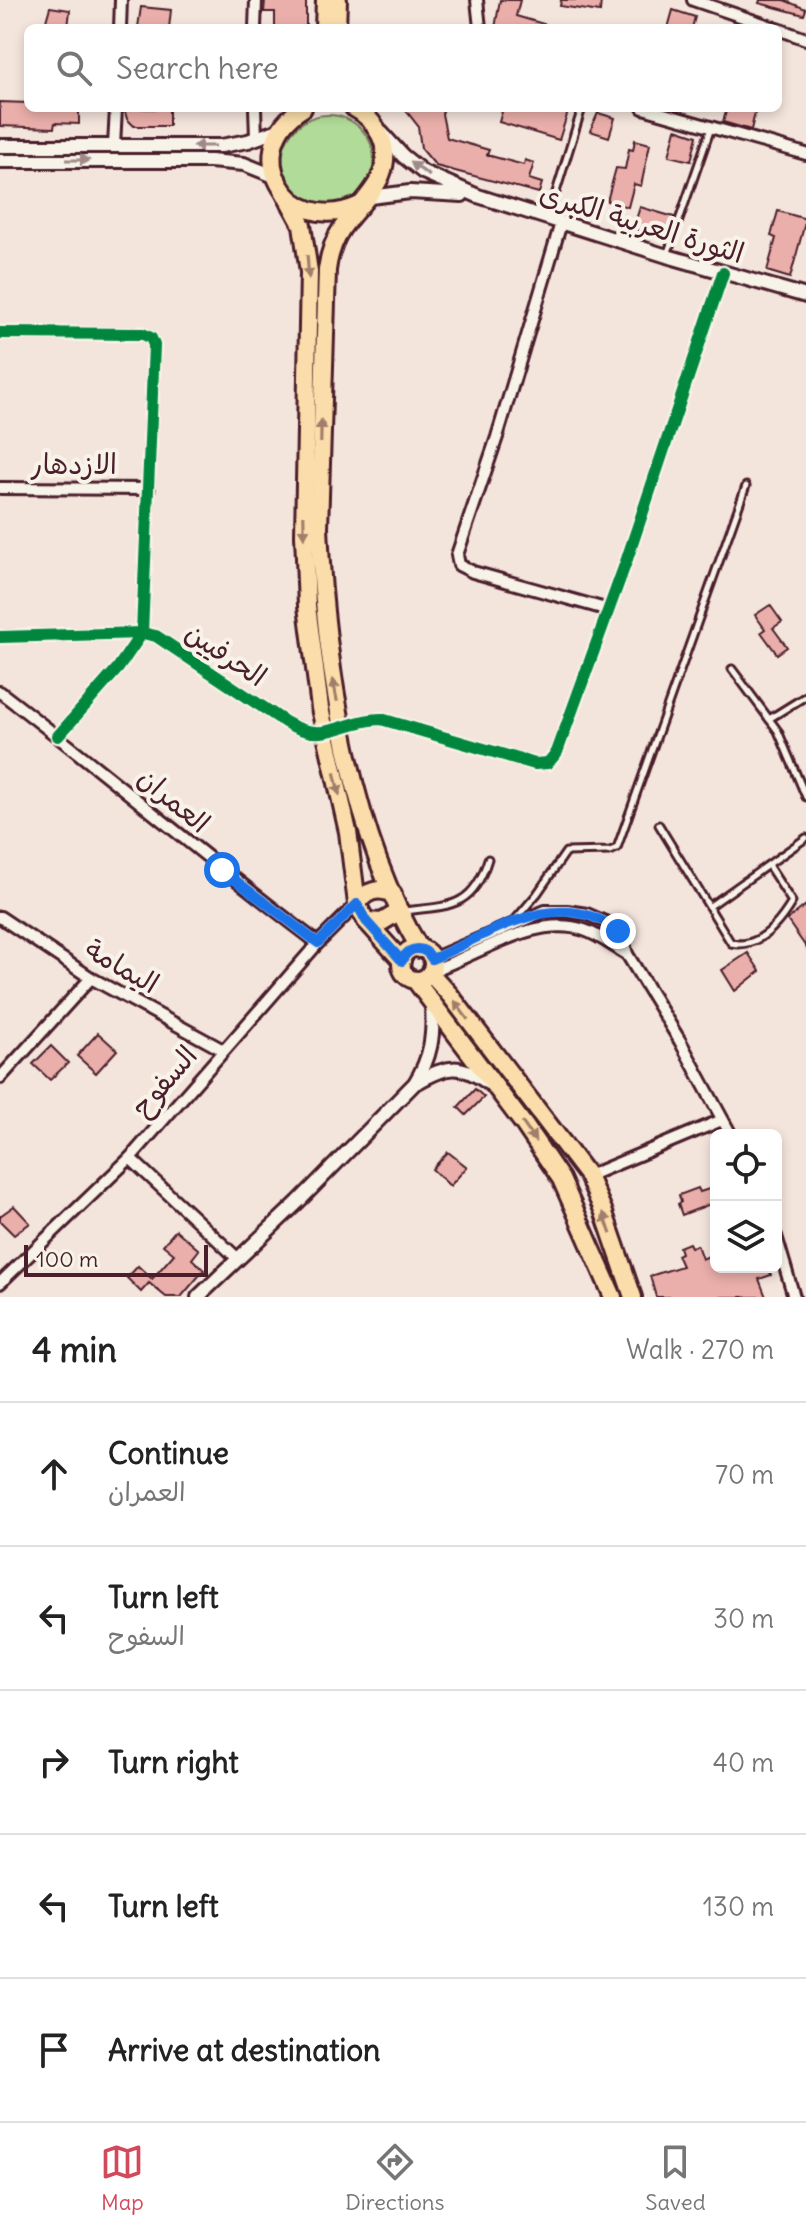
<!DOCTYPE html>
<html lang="en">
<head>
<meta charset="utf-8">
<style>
	:root { --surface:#fff; --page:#f2f2f2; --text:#222; --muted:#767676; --line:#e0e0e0; --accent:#d1495b }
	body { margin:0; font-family:Delius,"Playpen Sans Arabic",sans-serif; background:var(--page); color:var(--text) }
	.controls { position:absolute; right:24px; bottom:24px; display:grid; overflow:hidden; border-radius:12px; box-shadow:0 4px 12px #0003 }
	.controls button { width:72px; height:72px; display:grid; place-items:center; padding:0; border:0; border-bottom:2px solid var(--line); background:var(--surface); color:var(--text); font:40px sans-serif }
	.scale { position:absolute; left:24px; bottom:20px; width:184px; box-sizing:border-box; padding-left:8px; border:4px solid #4a1f2b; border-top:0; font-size:22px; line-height:28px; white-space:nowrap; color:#4a1f2b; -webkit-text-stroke:6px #f7f3e8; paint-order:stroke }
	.stop { position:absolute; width:24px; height:24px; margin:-18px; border:6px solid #1a73e8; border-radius:50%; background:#fff }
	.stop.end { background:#1a73e8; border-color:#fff; box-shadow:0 2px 8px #0008 }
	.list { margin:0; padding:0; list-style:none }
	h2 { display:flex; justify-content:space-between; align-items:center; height:104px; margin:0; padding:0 32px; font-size:34px }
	h2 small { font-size:26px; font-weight:400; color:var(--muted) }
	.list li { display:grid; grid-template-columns:52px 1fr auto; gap:24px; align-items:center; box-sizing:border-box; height:144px; padding:0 32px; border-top:2px solid var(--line) }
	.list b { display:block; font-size:30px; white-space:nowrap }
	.list p { margin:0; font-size:26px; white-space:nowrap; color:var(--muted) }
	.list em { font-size:26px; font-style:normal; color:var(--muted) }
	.icon { flex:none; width:44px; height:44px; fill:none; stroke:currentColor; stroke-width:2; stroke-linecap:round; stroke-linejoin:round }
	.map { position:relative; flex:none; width:806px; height:1297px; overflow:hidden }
	.search { position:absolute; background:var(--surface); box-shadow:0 4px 12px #0003; left:24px; right:24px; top:24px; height:88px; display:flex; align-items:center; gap:20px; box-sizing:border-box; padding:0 28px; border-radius:12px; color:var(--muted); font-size:30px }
	.sheet { height:824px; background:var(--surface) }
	nav { display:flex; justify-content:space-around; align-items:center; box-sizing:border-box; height:112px; border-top:2px solid var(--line); background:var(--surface); font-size:22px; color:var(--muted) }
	nav a { display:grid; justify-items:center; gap:4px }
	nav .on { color:var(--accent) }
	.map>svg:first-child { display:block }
	.green { fill:#b1db98; stroke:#7e7d62; stroke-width:2 }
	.building { fill:#eaafaa; stroke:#4a1f2b; stroke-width:2 }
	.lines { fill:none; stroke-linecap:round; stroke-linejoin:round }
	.service-casing { stroke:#4a1f2b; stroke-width:11 }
	.minor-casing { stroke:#4a1f2b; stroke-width:16 }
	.tertiary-casing { stroke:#4a1f2b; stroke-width:18 }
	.primary-casing { stroke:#4a1f2b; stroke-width:22 }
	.service { stroke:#f7f3e8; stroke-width:5 }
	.minor { stroke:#f7f3e8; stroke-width:10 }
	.tertiary { stroke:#f7f3e8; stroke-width:12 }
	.primary { stroke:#fbddab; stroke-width:16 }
	.cycleway-casing { stroke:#f7f3e8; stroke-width:17 }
	.cycleway { stroke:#00873e; stroke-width:12 }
	.oneway { fill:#a0898a }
	.oneway2 { fill:#a27e6b }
	.route { stroke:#1a73e8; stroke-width:10 }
	.labels { text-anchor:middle; stroke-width:8; stroke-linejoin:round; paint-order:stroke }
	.street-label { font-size:28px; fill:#4a1f2b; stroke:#f7f3e8 }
</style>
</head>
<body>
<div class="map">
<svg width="806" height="1297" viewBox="0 0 806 1297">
	<rect width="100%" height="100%" fill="#f4e5dc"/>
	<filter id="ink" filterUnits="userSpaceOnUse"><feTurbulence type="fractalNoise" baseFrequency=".0125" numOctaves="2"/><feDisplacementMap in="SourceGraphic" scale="16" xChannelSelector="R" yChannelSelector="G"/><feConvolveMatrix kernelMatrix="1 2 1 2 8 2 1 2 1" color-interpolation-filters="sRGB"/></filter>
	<g filter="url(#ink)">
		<circle class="green" cx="328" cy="161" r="46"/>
		<g class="building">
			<path d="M265 0H306V28H275V12H264Z"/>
			<path d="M500 0H520L516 16 547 25V28H495Z"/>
			<path d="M561 0H601L600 12 560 6Z"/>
			<path d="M760 0H784L806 9 804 15 759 3Z"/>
			<path d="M50 7 70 10 68 28H44Z"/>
			<path d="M141 7 171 10 169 28 138 27Z"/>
			<path d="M673 10 695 17 692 28H668Z"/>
			<path d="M0 102 28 103V108H79V124L55 123 54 128 0 126Z"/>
			<path d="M124 108 169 109V126H134L127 119Z"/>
			<path d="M404 108H444L442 114 447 138 489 150 487 155 524 165 525 160 534 163 529 179 542 183 539 193 436 166 421 148 418 126Z"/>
			<path d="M503 108H553L568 112 559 140 499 122Z"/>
			<path d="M727 108H756L751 130 723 122Z"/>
			<path d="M598 113 615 118 609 137 590 131Z"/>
			<path d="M676 129 697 136 691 161 669 156Z"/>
			<path d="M635 140 650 144 641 186 634 184 628 207 607 201 616 168 625 169 629 149 633 150Z"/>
			<path d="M640 207 674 217 667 239 633 229Z"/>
			<path d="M778 211 806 219 790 278 767 271 776 238 771 236Z"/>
			<path d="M770 605 782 622 773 628 787 647 777 654 761 632 765 629 755 615Z"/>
			<path d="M806 905V947L787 920Z"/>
			<path d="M748 953 760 971 735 991 722 970Z"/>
			<path d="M98 1033 117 1050 96 1073 77 1056Z"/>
			<path d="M51 1046 68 1063 50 1080 33 1064Z"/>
			<path d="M475 1089 484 1097 466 1115 458 1107Z"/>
			<path d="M448 1152 467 1167 450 1186 432 1169Z"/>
			<path d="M698 1188 700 1192 712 1188 716 1202 682 1215 678 1204 681 1202 679 1195Z"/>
			<path d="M14 1206 30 1223 14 1235 0 1221V1216Z"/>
			<path d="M176 1230 199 1250 192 1259 204 1270 181 1297H166L149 1283 141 1292 127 1278 138 1266 152 1279 174 1254 163 1245Z"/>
			<path d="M689 1243 691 1247 697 1245 702 1259 716 1253V1267H769L771 1275 759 1279 766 1297H656L650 1276 682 1266 677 1255 681 1253 679 1247Z"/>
		</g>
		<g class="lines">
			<g class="service-casing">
				<g id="service">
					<path d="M548 218 582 108"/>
					<path d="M667 255 711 128"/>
					<path d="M732 669 778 731 806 797"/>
					<path d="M769 719 806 696"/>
					<path d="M659 825 731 943C759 949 779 924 792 902L768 865"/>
					<path d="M710 906 806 838"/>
					<path d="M402 911C448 906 473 909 488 859"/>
					<path d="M514 921 537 894 566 852 610 851 617 848 746 486"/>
				</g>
			</g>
			<g class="minor-casing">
				<g id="minor">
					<path d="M477 0 480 28"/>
					<path d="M693 0 775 28"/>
					<path d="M120 28 121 0"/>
					<path d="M255 28 256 0"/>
					<path d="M778 29 806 39"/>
					<path d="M255 108 256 137"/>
					<path d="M643 108 806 154"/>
					<path d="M114 146 116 108"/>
					<path d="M561 223 497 437 457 555 459 565 473 572 609 610"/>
					<path d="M0 333 143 334 151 338 154 345 142 633 118 668 58 736"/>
					<path d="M0 488 149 489"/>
					<path d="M0 637 142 633 156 636 285 722C326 746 341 720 381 719L535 764 548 763 557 752 627 559 723 273"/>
					<path d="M0 692C108 774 210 862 318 943"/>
					<path d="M0 917 91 978 223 1050"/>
					<path d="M432 959 545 911H567L587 914 612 925 622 937 627 954 680 1041 731 1135"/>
					<path d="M431 971C477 956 535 913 584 930 599 935 613 946 627 954"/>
					<path d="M0 1078 91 978"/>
					<path d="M130 1158 237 1258"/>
					<path d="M588 1176 722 1120"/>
					<path d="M776 1236 794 1297"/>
					<path d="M0 1283 130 1158 318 943 357 904"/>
				</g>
			</g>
			<g class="tertiary-casing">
				<g id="tertiary">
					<path d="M382 133 403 156 423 172 478 196 667 256 806 296"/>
					<path d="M0 146H221L248 141 279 130"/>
					<path d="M0 161H210L244 164 279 178"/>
					<path d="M370 197 410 192 462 195"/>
					<path d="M418 1082C448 1065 460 1063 488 1083"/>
					<path d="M198 1297 298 1202 415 1083C431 1057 434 1036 432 1006"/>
				</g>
			</g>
			<g class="primary-casing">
				<g id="primary">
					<path d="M324 28 325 0"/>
					<path d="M337 28 338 0"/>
					<path d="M303 108C239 146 284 240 360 205"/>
					<path d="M354 108C366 114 374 123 380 135 399 174 362 200 342 228 333 241 329 255 327 270L319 528C325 662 350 833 420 949"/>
					<path d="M285 194 302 225 309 272 304 535 307 606 320 708 348 832 357 904 366 921 402 961"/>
					<path d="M357 904C366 890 379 887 393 894"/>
					<path d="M366 921 382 922 400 911"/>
					<circle cx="417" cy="964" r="16"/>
					<path d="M430 973 450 995 588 1176 603 1210 633 1297"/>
					<path d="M415 980 525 1126 561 1179 613 1297"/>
				</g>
			</g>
			<use href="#service" class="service"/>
			<use href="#minor" class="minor"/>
			<use href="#tertiary" class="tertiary"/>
			<use href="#primary" class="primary"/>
			<g class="cycleway-casing">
				<g id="cycleway">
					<path d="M0 333 143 334 151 338 154 345 142 633 118 668 58 736"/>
					<path d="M0 637 142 633 156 636 285 722C326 746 341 720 381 719L535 764 548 763 557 752 627 559 723 273"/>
				</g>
			</g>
			<use href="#cycleway" class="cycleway"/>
		</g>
		<defs><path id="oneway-solid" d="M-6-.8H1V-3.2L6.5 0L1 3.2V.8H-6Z" transform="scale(2)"/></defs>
		<g class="oneway">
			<use href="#oneway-solid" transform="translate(204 146) rotate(180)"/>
			<use href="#oneway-solid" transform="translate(78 160)"/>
			<use href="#oneway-solid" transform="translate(420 169) rotate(-145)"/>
		</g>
		<g class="oneway2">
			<use href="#oneway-solid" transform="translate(308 267) rotate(86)"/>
			<use href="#oneway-solid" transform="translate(321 431) rotate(-89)"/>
			<use href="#oneway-solid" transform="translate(304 527) rotate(89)"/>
			<use href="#oneway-solid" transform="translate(335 690) rotate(-101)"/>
			<use href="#oneway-solid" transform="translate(337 784) rotate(77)"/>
			<use href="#oneway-solid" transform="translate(461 1010) rotate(-126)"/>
			<use href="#oneway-solid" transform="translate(529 1132) rotate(55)"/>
			<use href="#oneway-solid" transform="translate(607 1223) rotate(-109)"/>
		</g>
	</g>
	<g class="lines" filter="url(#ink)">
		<path class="route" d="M222 870 318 943 357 904 366 921 402 961C408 946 424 945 432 959 490 934 559 884 618 931"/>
	</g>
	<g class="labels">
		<g class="street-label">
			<text transform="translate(642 223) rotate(17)" y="10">الثورة العربية الكبرى</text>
			<text x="74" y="474">الازدهار</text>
			<text transform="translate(226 654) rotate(34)" y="10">الحرفيين</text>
			<text transform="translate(174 800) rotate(40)" y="10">العمران</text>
			<text transform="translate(122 966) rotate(30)" y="10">اليمامة</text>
			<text transform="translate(164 1081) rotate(-49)" y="10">السفوح</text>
		</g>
	</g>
</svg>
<div class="controls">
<button><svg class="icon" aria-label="locate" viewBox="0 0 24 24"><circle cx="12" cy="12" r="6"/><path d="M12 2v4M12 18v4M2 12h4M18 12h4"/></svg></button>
<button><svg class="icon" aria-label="layers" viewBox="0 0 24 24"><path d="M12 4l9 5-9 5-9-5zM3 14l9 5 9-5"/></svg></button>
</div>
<div class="scale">100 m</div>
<div class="stop" style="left:222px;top:870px"></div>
<div class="stop end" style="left:618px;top:931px"></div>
<div class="search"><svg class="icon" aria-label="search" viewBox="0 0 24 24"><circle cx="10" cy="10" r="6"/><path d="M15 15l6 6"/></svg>Search here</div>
</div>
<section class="sheet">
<h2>4 min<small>Walk · 270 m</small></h2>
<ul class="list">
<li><svg class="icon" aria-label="ahead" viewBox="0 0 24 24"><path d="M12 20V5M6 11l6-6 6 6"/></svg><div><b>Continue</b><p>العمران</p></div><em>70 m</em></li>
<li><svg class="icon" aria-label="left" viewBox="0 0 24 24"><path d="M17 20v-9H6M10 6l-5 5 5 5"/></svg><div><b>Turn left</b><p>السفوح</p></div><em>30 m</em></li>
<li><svg class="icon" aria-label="right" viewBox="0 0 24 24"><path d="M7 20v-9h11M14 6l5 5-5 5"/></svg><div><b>Turn right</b></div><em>40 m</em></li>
<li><svg class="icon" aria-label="left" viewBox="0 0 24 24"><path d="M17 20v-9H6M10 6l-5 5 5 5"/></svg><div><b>Turn left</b></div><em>130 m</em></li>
<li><svg class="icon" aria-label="arrive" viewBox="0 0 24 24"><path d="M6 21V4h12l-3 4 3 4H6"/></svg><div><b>Arrive at destination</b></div></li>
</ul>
</section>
<nav>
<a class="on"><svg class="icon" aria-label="map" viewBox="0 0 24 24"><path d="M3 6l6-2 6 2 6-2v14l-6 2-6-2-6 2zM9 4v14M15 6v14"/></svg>Map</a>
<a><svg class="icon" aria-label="directions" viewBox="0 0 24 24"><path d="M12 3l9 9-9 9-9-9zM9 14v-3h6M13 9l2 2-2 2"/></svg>Directions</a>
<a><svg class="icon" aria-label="saved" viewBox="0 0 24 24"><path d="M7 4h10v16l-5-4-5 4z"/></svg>Saved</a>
</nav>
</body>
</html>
